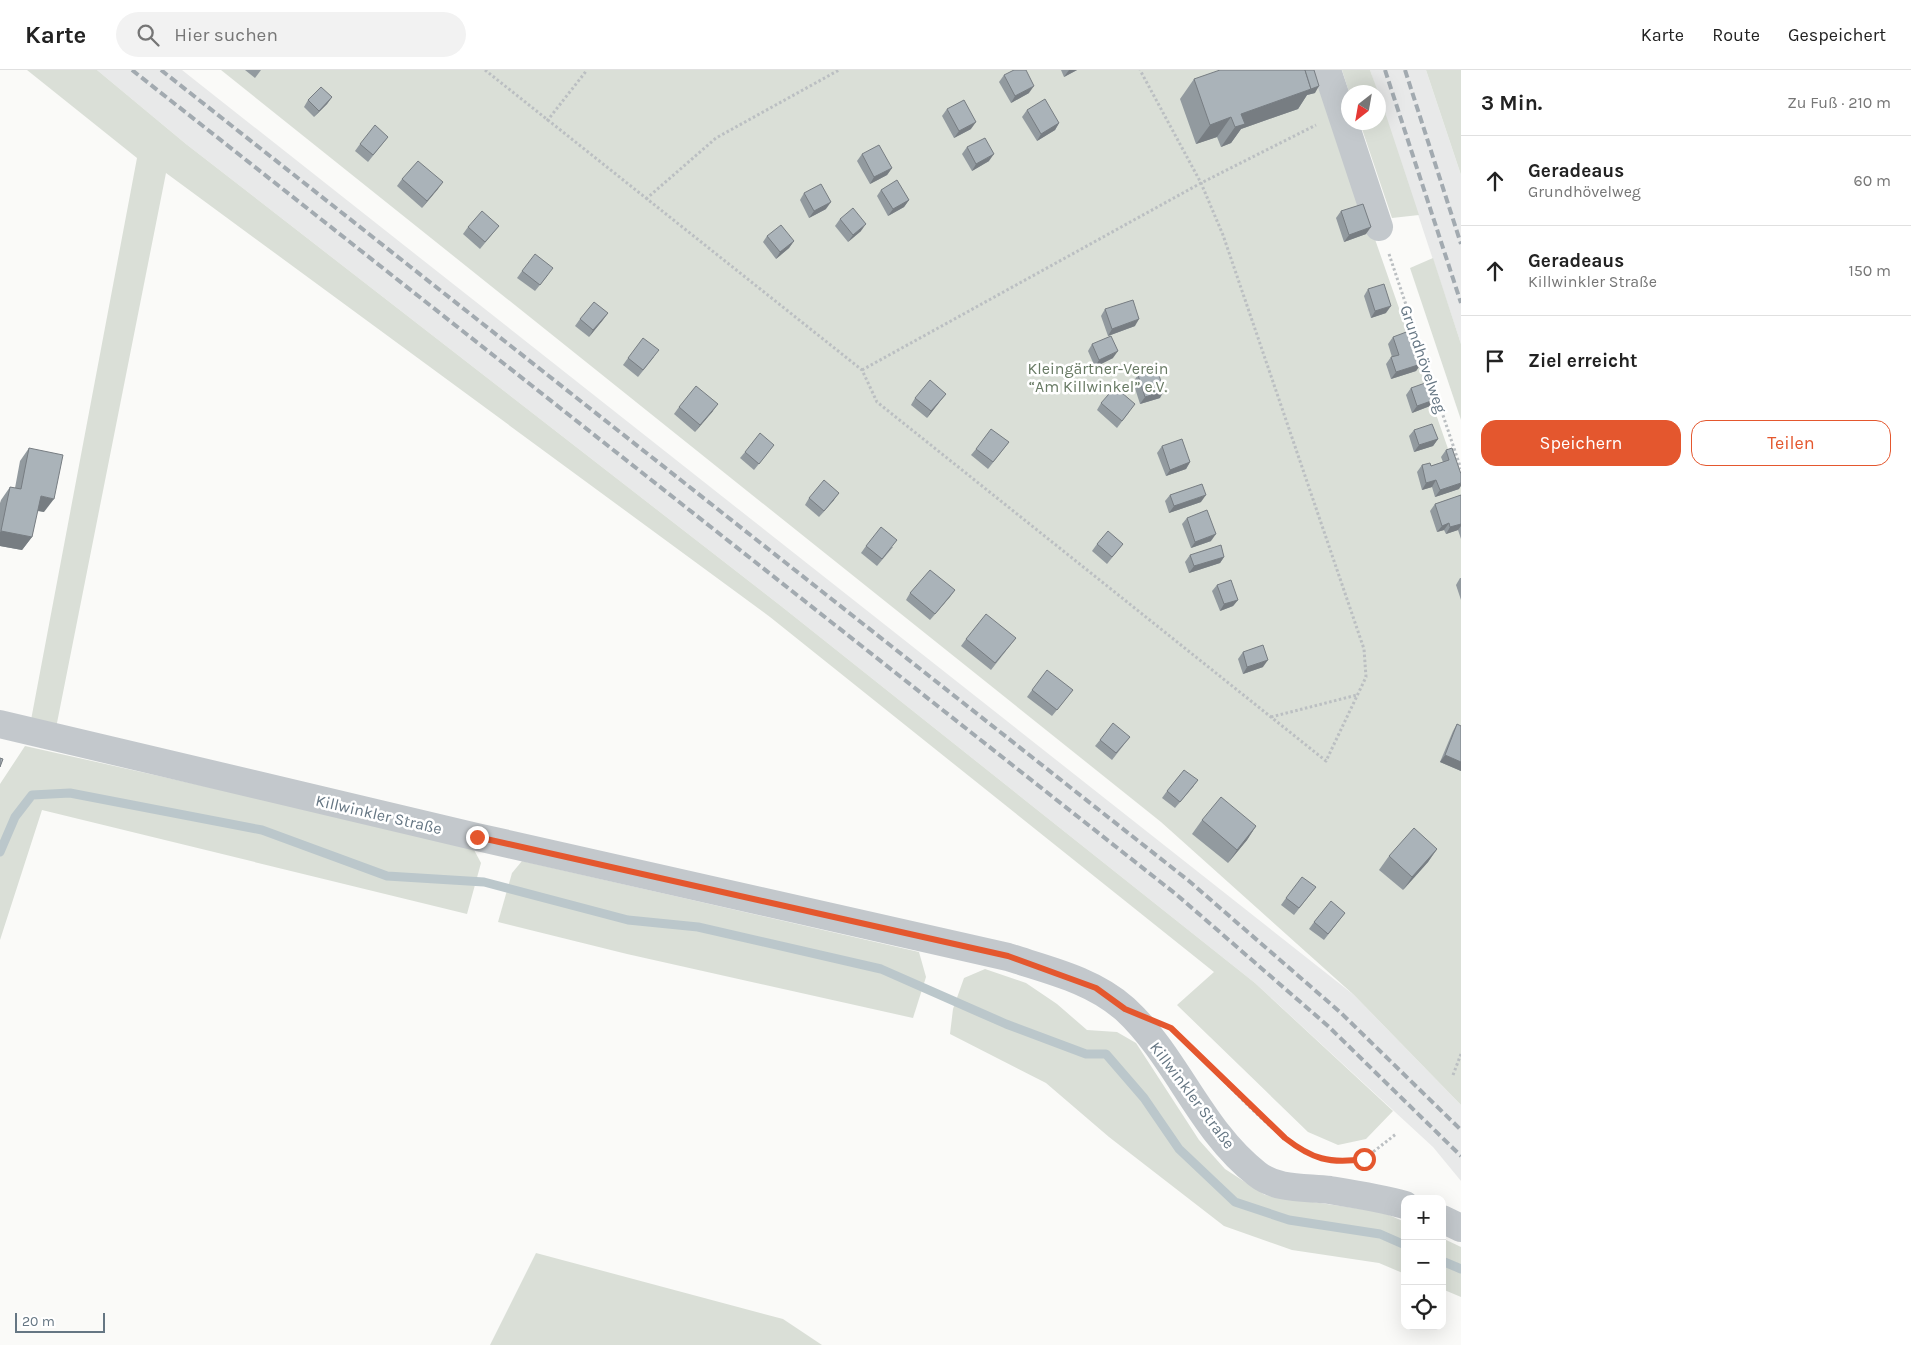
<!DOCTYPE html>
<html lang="de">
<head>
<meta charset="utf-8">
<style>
	:root { --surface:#fff; --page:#f2f2f2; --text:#222; --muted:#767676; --line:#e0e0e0; --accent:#e4572e }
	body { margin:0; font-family:Karla,sans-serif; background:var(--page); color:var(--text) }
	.controls { position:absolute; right:15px; bottom:15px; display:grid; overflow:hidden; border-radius:10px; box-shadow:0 5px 20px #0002 }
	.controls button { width:45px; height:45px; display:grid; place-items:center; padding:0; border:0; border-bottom:1px solid var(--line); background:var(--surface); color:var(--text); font:25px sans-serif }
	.compass { position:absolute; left:1341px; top:15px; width:45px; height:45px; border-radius:50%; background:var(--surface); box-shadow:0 5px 20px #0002; rotate:211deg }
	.scale { position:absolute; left:15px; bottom:12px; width:90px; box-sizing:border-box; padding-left:5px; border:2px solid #657683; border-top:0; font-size:14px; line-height:18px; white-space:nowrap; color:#657683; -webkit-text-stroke:4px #fff; paint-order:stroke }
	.stop { position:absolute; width:15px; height:15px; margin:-11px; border:4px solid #e4572e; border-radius:50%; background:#fff }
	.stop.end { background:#e4572e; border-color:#fff; box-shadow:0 1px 5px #0008 }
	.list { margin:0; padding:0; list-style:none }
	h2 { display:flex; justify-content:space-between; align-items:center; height:65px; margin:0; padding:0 20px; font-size:21px }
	h2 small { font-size:16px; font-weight:400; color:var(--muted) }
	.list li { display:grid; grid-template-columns:32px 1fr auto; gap:15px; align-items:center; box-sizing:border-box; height:90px; padding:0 20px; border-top:1px solid var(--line) }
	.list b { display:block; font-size:19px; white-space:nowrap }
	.list p { margin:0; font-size:16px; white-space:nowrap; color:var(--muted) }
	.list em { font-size:16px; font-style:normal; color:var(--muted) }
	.actions { display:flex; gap:10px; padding:15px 20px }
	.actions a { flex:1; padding:11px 0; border:1px solid var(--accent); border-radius:15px; text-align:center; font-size:18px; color:var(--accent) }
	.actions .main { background:var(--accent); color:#fff }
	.icon { flex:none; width:28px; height:28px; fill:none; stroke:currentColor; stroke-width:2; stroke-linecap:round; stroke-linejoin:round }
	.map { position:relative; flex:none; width:1461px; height:1275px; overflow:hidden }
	header { display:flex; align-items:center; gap:30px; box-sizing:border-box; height:70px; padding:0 25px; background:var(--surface); border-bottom:1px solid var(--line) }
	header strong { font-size:24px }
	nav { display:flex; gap:28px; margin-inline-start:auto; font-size:18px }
	.search { width:350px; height:45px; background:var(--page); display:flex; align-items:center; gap:12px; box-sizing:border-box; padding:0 18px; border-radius:28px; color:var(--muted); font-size:19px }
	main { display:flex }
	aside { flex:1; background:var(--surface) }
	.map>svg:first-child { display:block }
	.built { fill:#e8e9e9 }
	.green { fill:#dadfd7 }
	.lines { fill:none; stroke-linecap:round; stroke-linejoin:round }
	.stream { stroke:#bbc7cb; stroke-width:9 }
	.path { stroke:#bbbfc2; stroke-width:3; stroke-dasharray:2.5 2.5; stroke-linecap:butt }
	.minor { stroke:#c3c8cc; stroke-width:28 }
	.rail { stroke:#a2aab0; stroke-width:4; stroke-dasharray:8 4; stroke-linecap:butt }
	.wall { fill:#929a9f }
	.shaded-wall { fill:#777d82 }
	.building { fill:#aab3b9; stroke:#777d82 }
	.route { stroke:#e4572e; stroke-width:6 }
	.labels { text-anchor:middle; stroke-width:5; stroke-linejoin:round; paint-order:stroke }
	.street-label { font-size:16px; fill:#657683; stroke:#fff }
	.park-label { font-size:16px; fill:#687a64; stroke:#fff }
</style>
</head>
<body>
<header>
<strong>Karte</strong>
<div class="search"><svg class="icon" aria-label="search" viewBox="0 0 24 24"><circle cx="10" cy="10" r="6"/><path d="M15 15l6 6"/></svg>Hier suchen</div>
<nav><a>Karte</a><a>Route</a><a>Gespeichert</a></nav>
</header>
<main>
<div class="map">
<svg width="1461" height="1275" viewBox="0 0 1461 1275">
	<rect width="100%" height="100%" fill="#fafaf8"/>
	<g class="built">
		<path d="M97 0H182L1354 925 1461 1035V1111L1433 1077 1255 913 781 536 186 74Z"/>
		<path d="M1370 0H1426L1461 105V274Z"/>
	</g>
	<g class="green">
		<path d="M27 0H97L186 74 781 536 1255 913 1393 1041 1366 1069 1338 1075 1308 1062 1177 935 1214 902 770 547 166 103 56 658 31 650 137 88Z"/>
		<path d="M221 0H1316L1461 416V1035L1354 925 1161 752Z"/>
		<path d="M1342 0H1370L1378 22H1349Z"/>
		<path d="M1426 0H1461V105Z"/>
		<path d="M1379 24 1419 145 1392 148 1360 53 1378 52Z"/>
		<path d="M1433 188 1461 274V350L1410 198Z"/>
		<path d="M25 676 472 776 481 793 467 844 42 740 0 870V714Z"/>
		<path d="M522 791 919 882 926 907 913 948 627 884 498 852 512 803Z"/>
		<path d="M985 899 1026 913 1057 934 1087 960 1117 962 1136 973 1199 1070 1225 1099 1265 1125 1382 1142 1405 1152V1204L1379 1193 1292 1180 1224 1156 1109 1067 1046 1013 950 964 953 939 964 908Z"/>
		<path d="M1442 1168 1461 1177V1227L1442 1219Z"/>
		<path d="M536 1183 783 1249 822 1275H490Z"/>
	</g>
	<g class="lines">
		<g class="stream">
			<path d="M0 782 15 747 32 725 70 723 262 760 387 806 484 812 628 850 698 857 881 899 1006 954 1086 984H1106L1144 1028 1179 1079 1235 1132 1289 1150 1380 1164 1405 1175"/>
			<path d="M1442 1191 1461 1199"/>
		</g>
		<g class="path">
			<path d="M485 0 862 300 877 332 1326 691 1366 607 1364 579 1223 165 1201 113 1140 0"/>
			<path d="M547 51 587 0"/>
			<path d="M646 129 716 68 839 0"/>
			<path d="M1389 184 1461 399"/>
			<path d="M862 300 1201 113 1316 55"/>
			<path d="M1271 647 1357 625"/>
			<path d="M1207 994C1237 1023 1280 1073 1318 1088"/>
			<path d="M1453 1005 1461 984"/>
			<path d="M1346 1091 1364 1089 1396 1064"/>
		</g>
		<g class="minor">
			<path d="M1327 0 1379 157"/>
			<path d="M0 654 477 767 1008 887C1048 900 1093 910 1125 939 1177 987 1200 1060 1257 1104 1277 1120 1306 1117 1330 1120 1355 1124 1381 1128 1405 1135"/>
			<path d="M1442 1149 1461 1158"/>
		</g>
		<g class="rail">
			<path d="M132 0 1177 825 1328 956 1461 1086"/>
			<path d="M161 0 1189 811 1340 942 1461 1060"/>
			<path d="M1385 0 1461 233"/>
			<path d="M1405 0 1461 174"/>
		</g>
	</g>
	<g class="wall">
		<path d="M245 0H261L255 8Z"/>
		<path d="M1061 0H1077L1064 7Z"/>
		<path d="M1004 5 1029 23 1011 33 999 12Z"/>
		<path d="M1194 9 1315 23 1307 25 1298 39 1241 59 1231 73 1221 77 1217 67 1196 74 1180 29Z"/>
		<path d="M332 27 327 34 314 47 304 37 308 30Z"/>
		<path d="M947 39 971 59 954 68 942 46Z"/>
		<path d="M1027 40 1059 53 1055 60 1037 71 1022 47Z"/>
		<path d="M388 67 368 92 355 81 360 74Z"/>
		<path d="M967 77 989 91 972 101 962 84Z"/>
		<path d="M862 84 892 98 887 105 870 114 857 91Z"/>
		<path d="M402 109 443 112 422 138 397 116Z"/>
		<path d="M881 120 909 130 904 137 888 146 877 126Z"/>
		<path d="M804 123 826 139 809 148 800 130Z"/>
		<path d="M1341 141 1366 164 1344 172 1336 148Z"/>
		<path d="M840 149 861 161 848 172 835 156Z"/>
		<path d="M499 156 480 179 463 164 468 157Z"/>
		<path d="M767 166 794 171 789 178 776 189 763 172Z"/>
		<path d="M522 201 548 205 535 221 517 208Z"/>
		<path d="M1368 219 1386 243 1371 248 1364 226Z"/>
		<path d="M1105 239 1135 256 1108 266 1101 246Z"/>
		<path d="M608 243 589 267 575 256 580 249Z"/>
		<path d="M1393 267 1421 294 1416 301 1391 309 1386 294 1391 287H1392L1388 274Z"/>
		<path d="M1092 274 1113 288 1095 297 1088 281Z"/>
		<path d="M654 287 638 307 623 295 628 288Z"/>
		<path d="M1138 305 1160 328 1140 334 1133 312Z"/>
		<path d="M1411 318 1434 330 1430 336 1412 343 1406 325Z"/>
		<path d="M946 324 927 348 911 335 915 328Z"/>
		<path d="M1101 333 1130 341 1117 358 1097 340Z"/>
		<path d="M679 337 713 341 695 362 674 344Z"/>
		<path d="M1414 360 1438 369 1433 376 1414 382 1409 366Z"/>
		<path d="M1009 372 988 399 971 385 976 379Z"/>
		<path d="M774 375 754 400 740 388 745 382Z"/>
		<path d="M1162 376 1190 392 1186 399 1166 406 1157 383Z"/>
		<path d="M29 378 44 442 37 441 32 467 22 480 0 476V433L1 430 10 417 15 418 20 391Z"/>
		<path d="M1446 380 1459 419 1435 427 1432 417 1422 420 1417 402 1422 395 1431 396 1443 392 1441 387Z"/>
		<path d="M1170 425 1201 432 1169 443 1165 431Z"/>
		<path d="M1461 425V469L1458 460 1446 464 1444 460 1437 462 1430 441 1435 434Z"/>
		<path d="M809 428 834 430 819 447 805 435Z"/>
		<path d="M1187 448 1211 471 1191 478 1182 454Z"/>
		<path d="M1097 474H1123L1107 494 1092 481Z"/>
		<path d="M866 476 893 477 877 496 861 483Z"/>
		<path d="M1190 485 1224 487 1220 493 1189 503 1185 492Z"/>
		<path d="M1460 508H1461V530L1456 515Z"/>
		<path d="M1217 515 1238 530 1233 536 1220 541 1212 521Z"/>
		<path d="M955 520 930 550 906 530 910 523Z"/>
		<path d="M1016 568 991 600 961 576 966 569Z"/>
		<path d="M1243 582 1263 597 1243 604 1238 589Z"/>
		<path d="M1032 620H1073L1052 646 1027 627Z"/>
		<path d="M1457 654 1461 656V701L1440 692 1453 661Z"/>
		<path d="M1130 667 1112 690 1095 676 1100 670Z"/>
		<path d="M1198 710 1175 738 1162 728 1167 721Z"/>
		<path d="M1202 750 1256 756 1247 770 1228 793 1192 764Z"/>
		<path d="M1437 779 1428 792 1403 820 1379 800 1389 786Z"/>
		<path d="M1316 817 1294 845 1281 835 1286 828Z"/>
		<path d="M1345 843 1324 870 1309 859 1314 852Z"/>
	</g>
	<g class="shaded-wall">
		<path d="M1069 0H1077L1064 7Z"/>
		<path d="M1034 16 1029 23 1011 33 1015 26Z"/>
		<path d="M1319 16 1315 23 1307 25 1298 39 1241 59 1231 73 1221 77 1235 57 1241 44Z"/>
		<path d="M332 27 327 34 314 47 319 41Z"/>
		<path d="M1231 47 1217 67 1196 74 1210 55Z"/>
		<path d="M976 52 971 59 954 68 959 61Z"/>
		<path d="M1059 53 1055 60 1037 71 1041 64Z"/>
		<path d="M994 84 989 91 972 101 976 94Z"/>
		<path d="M892 98 887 105 870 114 874 107Z"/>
		<path d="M443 112 438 119 422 138 427 131Z"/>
		<path d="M909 130 904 137 888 146 893 139Z"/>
		<path d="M831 132 826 139 809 148 814 141Z"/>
		<path d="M866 154 861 161 848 172 853 165Z"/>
		<path d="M1371 157 1366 164 1344 172 1349 165Z"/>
		<path d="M794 171 789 178 776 189 780 182Z"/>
		<path d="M1391 236 1386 243 1371 248 1375 241Z"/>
		<path d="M608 243 603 250 589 267 593 260Z"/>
		<path d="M1139 249 1135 256 1108 266 1112 259Z"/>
		<path d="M1118 281 1113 288 1095 297 1099 290Z"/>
		<path d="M1421 294 1416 301 1391 309 1396 302Z"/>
		<path d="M1164 321 1160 328 1140 334 1145 327Z"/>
		<path d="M946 324 941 330 927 348 931 341Z"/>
		<path d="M1434 330 1430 336 1412 343 1417 336Z"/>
		<path d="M718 334 713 341 695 362 700 355Z"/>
		<path d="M1438 369 1433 376 1414 382 1419 375Z"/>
		<path d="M1190 392 1186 399 1166 406 1170 400Z"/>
		<path d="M1436 410 1432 417 1422 420 1426 413Z"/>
		<path d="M1461 413V416L1459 419 1435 427 1440 420Z"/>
		<path d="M839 423 834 430 819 447Z"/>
		<path d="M1206 425 1201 432 1169 443 1174 436Z"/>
		<path d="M41 426 54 429 44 442 31 439Z"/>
		<path d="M1449 453 1444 460 1437 462 1442 456Z"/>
		<path d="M1461 454V456L1458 460 1446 464 1450 457Z"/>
		<path d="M1 461 32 467 22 480 0 476V462Z"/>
		<path d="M1216 464 1211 471 1191 478 1195 472Z"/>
		<path d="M1224 487 1220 493 1189 503 1194 496Z"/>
		<path d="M955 520 950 527 930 550Z"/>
		<path d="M1238 530 1233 536 1220 541 1224 534Z"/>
		<path d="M1268 590 1263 597 1243 604 1247 597Z"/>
		<path d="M1445 685 1461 692V701L1440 692Z"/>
		<path d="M1198 710 1193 717 1175 738 1180 732Z"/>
		<path d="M1256 756 1247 770 1228 793 1237 780Z"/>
		<path d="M1437 779 1428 792 1403 820 1412 807Z"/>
	</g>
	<g class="building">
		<path d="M1014 0H1026L1034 16 1015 26 1004 5Z"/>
		<path d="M1220 0H1305L1311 19 1241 44 1245 54 1235 57 1231 47 1210 55 1194 9Z"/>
		<path d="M1305 0H1314L1319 16 1311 19Z"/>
		<path d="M321 17 332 27 319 41 308 30Z"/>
		<path d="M1045 29 1059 53 1041 64 1027 40Z"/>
		<path d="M964 30 976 52 959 61 947 39Z"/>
		<path d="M375 55 388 67 373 85 360 74Z"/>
		<path d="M985 68 994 84 976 94 967 77Z"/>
		<path d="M879 75 892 98 874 107 862 84Z"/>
		<path d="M418 91 443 112 427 131 402 109Z"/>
		<path d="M897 110 909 130 893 139 881 120Z"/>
		<path d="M821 114 831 132 814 141 804 123Z"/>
		<path d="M1363 134 1371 157 1349 165 1341 141Z"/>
		<path d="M853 138 866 154 853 165 840 149Z"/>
		<path d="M482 141 499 156 485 172 468 157Z"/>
		<path d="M781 155 794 171 780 182 767 166Z"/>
		<path d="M535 184 553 198 540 215 522 201Z"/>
		<path d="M1384 214 1391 236 1375 241 1368 219Z"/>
		<path d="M1133 230 1139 249 1112 259 1105 239Z"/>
		<path d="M594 232 608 243 593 260 580 249Z"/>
		<path d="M1409 261 1421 294 1396 302 1391 287 1399 285 1393 267Z"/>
		<path d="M1111 266 1118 281 1099 290 1092 274Z"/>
		<path d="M643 268 659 280 643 300 628 288Z"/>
		<path d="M1157 299 1164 321 1145 327 1138 305Z"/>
		<path d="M930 310 946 324 931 341 915 328Z"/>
		<path d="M1428 312 1434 330 1417 336 1411 318Z"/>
		<path d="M696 316 718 334 700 355 679 337Z"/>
		<path d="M1115 317 1135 334 1122 351 1101 333Z"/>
		<path d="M1432 354 1438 369 1419 375 1414 360Z"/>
		<path d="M991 359 1009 372 993 392 976 379Z"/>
		<path d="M760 363 774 375 759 394 745 382Z"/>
		<path d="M1182 369 1190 392 1170 400 1162 376Z"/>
		<path d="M29 378 63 385 54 429 41 426 32 467 1 461 10 417 21 419Z"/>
		<path d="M1452 378 1461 404V413L1440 420 1436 410 1426 413 1422 395 1430 393 1431 396 1449 390 1446 380Z"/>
		<path d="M824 410 839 423 824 441 809 428Z"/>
		<path d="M1202 414 1206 425 1174 436 1170 425Z"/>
		<path d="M1461 425V454L1450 457 1449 453 1442 456 1435 434Z"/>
		<path d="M1207 440 1216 464 1195 472 1187 448Z"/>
		<path d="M881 457 897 470 882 489 866 476Z"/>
		<path d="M1108 461 1123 474 1112 487 1097 474Z"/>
		<path d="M1221 475 1224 487 1194 496 1190 485Z"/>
		<path d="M930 500 955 520 935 544 910 523Z"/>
		<path d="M1231 510 1238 530 1224 534 1217 515Z"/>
		<path d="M986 544 1016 568 995 593 966 569Z"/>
		<path d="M1263 575 1268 590 1247 597 1243 582Z"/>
		<path d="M1047 600 1073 620 1057 640 1032 620Z"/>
		<path d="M1113 653 1130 667 1116 683 1100 670Z"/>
		<path d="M1457 654 1461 656V692L1445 685Z"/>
		<path d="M0 688 3 689 0 697Z"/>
		<path d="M1184 700 1198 710 1180 732 1167 721Z"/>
		<path d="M1221 727 1256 756 1237 780 1202 750Z"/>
		<path d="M1414 758 1437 779 1412 807 1389 786Z"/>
		<path d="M1302 807 1316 817 1299 838 1286 828Z"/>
		<path d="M1331 831 1345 843 1328 864 1314 852Z"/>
	</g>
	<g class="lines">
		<path class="route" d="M477 767 1008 886 1096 918 1125 939 1171 958 1285 1068C1312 1089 1329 1094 1364 1089"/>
	</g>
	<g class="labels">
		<g class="street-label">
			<text transform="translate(1424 289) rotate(71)" y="6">Grundhövelweg</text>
			<text transform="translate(379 744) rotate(13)" y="6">Killwinkler Straße</text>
			<text transform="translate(1193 1025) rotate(53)" y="6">Killwinkler Straße</text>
		</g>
		<g class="park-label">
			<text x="1098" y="304">Kleingärtner-Verein<tspan x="1098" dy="18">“Am Killwinkel” e.V.</tspan></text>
		</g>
	</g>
</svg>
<div class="controls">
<button>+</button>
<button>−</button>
<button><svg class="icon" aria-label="locate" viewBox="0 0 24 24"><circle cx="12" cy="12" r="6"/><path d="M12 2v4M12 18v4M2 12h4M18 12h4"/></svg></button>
</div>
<svg class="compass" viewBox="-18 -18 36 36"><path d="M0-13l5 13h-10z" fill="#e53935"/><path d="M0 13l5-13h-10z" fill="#767676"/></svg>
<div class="scale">20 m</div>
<div class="stop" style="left:1364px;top:1089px"></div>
<div class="stop end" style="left:477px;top:767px"></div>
</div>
<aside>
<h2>3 Min.<small>Zu Fuß · 210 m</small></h2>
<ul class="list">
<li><svg class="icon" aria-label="ahead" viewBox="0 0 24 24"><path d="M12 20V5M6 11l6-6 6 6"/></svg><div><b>Geradeaus</b><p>Grundhövelweg</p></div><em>60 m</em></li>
<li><svg class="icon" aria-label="ahead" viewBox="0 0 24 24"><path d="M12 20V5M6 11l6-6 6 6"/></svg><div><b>Geradeaus</b><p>Killwinkler Straße</p></div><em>150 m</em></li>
<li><svg class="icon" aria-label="arrive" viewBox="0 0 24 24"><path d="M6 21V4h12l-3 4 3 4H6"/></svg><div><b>Ziel erreicht</b></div></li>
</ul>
<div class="actions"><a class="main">Speichern</a><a>Teilen</a></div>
</aside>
</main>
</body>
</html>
